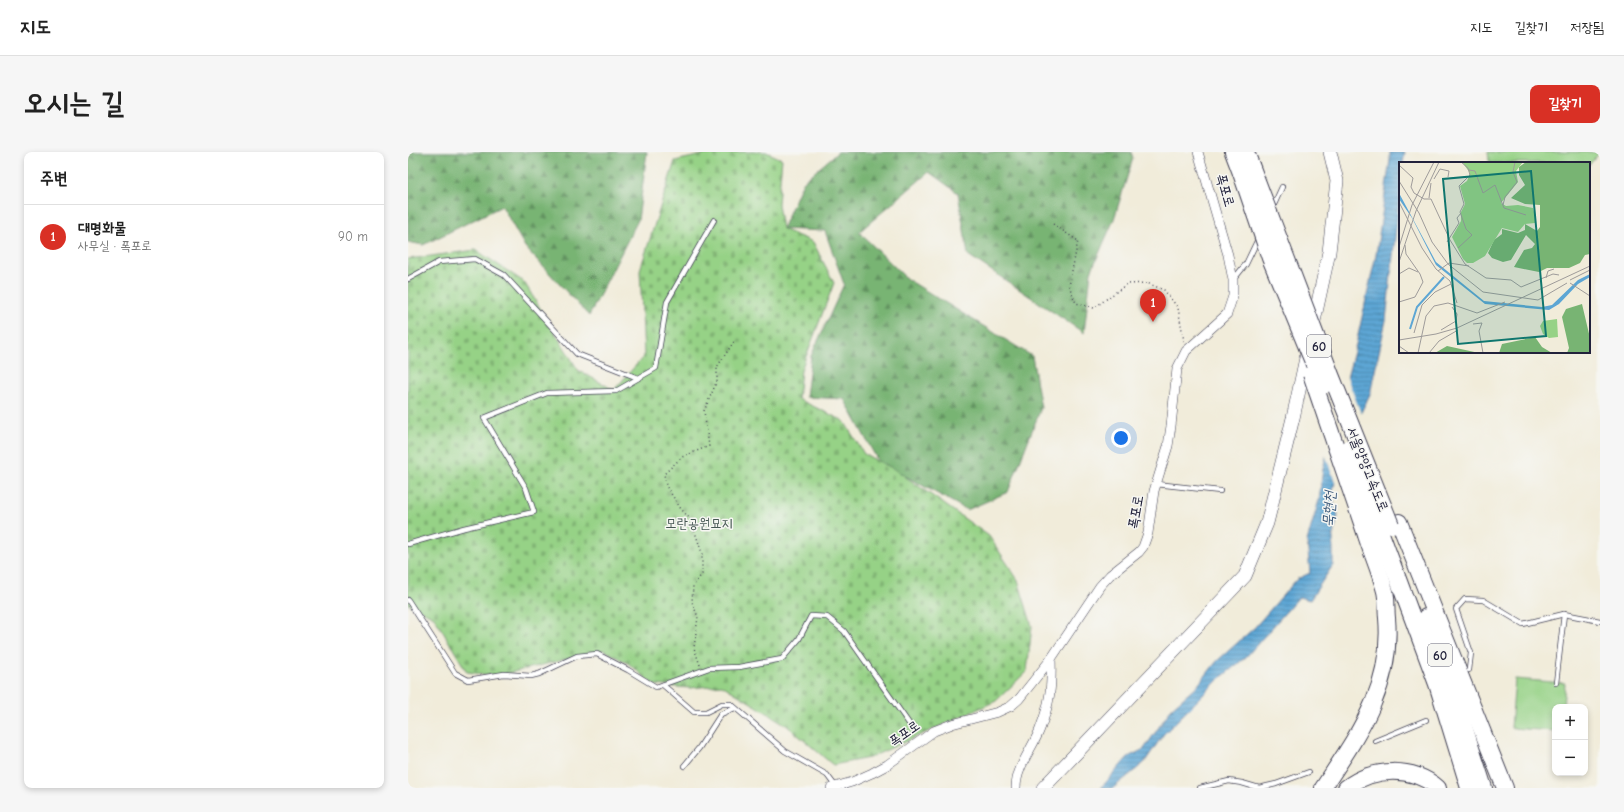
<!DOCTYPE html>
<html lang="ko">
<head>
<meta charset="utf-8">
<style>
	:root { --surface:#fff; --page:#f6f6f6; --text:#222; --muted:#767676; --line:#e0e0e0; --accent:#d93025 }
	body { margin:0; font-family:"Comic Neue","Poor Story",sans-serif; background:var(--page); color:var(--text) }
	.controls { position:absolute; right:12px; bottom:12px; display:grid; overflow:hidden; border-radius:8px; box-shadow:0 2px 6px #0003 }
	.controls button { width:36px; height:36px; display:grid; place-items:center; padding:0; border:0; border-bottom:1px solid var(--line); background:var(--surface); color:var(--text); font:20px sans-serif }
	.you { position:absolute; left:713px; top:286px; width:14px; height:14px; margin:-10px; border:3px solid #fff; border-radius:50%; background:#1a73e8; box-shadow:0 0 0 6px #1a73e833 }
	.badge { display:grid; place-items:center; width:26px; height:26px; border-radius:50%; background:var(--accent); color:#fff; font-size:13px; font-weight:700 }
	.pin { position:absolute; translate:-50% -33px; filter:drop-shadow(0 1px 2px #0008) }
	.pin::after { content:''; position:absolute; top:21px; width:14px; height:12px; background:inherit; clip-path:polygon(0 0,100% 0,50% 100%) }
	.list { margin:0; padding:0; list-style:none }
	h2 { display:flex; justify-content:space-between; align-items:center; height:52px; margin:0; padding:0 16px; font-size:17px }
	h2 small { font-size:13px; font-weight:400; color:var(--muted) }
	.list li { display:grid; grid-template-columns:26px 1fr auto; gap:12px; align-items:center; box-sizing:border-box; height:64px; padding:0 16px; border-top:1px solid var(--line) }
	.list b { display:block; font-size:15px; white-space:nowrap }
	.list p { margin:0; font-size:13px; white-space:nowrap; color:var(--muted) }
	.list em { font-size:13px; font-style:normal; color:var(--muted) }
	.map { position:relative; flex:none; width:1192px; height:636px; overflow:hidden; border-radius:8px }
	header { display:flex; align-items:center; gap:24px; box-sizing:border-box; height:56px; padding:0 20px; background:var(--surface); border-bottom:1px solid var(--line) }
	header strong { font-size:19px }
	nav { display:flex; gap:22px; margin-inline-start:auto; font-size:14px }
	.intro { display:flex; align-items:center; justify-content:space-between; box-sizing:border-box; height:96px; padding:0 24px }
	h1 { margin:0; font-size:28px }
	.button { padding:10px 18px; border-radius:8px; background:var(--accent); color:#fff; font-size:14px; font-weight:700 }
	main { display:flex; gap:24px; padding:0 24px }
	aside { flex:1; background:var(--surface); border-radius:8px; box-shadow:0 2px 6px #0003 }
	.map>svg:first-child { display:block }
	.forest { fill:url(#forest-firs); stroke:#4d6b57 }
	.cemetery { fill:url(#cemetery-stones); stroke:#5c7a60 }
	.pitch { fill:#96d286; stroke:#5c7a60 }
	.water { fill:url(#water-rules); stroke:#406488 }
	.pier { fill:#f1ecda }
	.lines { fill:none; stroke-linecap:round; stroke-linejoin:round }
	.service-casing { stroke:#414053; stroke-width:6 }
	.minor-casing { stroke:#414053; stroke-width:10 }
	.secondary-casing { stroke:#414053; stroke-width:14 }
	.motorway-casing { stroke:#414053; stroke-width:18 }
	.path { stroke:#414053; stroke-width:1.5; stroke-dasharray:1 3; stroke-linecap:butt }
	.service { stroke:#fff; stroke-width:4.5 }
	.minor { stroke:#fff; stroke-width:9 }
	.secondary { stroke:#fff; stroke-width:13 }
	.motorway { stroke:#fff; stroke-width:16 }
	.motorway-bridge-casing { stroke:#414053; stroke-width:18; stroke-linecap:butt }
	.motorway-bridge { stroke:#fff; stroke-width:16 }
	.labels { text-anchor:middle; stroke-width:3; stroke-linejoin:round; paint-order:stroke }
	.shield { fill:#f6f6f2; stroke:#626272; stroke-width:1 }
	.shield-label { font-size:13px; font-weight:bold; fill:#22223b }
	.street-label { font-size:14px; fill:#22223b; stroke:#f6f6f2 }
	.park-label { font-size:14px; fill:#455752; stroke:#f6f6f2 }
	.water-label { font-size:15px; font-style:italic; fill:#3a5778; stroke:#f6f6f2 }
	.inset-river { fill:none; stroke:#5da6d4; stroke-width:2 }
	.inset-road { fill:none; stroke:#9e9b9a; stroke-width:1 }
	.view { fill:#0f766e; fill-opacity:0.15; stroke:#0f766e; stroke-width:2 }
	.inset-edge { fill:none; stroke:#22223b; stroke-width:2 }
</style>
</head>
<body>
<header>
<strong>지도</strong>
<nav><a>지도</a><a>길찾기</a><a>저장됨</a></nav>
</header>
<div class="intro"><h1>오시는 길</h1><a class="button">길찾기</a></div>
<main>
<aside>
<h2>주변<small></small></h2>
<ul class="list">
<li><span class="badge">1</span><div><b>대명화물</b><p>사무실 · 폭포로</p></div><em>90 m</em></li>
</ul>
</aside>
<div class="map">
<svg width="1192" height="636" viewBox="0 0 1192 636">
	<defs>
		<pattern id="forest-firs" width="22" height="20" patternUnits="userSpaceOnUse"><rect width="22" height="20" fill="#78b473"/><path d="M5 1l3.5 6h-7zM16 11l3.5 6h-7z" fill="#629260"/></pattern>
		<pattern id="cemetery-stones" width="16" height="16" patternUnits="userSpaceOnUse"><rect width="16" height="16" fill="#96d286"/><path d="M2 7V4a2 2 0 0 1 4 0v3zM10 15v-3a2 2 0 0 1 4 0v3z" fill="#81b475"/></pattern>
		<pattern id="water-rules" width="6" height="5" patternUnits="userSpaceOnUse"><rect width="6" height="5" fill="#5da6d4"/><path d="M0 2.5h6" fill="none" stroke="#4c87ad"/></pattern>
	</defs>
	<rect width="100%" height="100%" fill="#f6f6f2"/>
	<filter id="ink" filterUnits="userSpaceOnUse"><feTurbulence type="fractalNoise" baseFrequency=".025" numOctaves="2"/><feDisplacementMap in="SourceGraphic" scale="8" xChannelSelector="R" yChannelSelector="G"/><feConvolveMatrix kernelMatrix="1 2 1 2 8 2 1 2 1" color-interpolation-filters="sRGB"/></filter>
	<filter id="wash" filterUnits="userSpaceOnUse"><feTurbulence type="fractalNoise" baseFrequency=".012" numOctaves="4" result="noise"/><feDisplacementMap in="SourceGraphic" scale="16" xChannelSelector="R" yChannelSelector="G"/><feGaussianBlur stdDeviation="0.9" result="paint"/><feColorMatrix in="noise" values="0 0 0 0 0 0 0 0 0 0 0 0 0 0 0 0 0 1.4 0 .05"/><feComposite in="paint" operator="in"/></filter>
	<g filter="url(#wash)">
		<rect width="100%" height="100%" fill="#f1ecda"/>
		<g class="forest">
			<path d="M0 0H239L230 68 181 164 117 95 94 54 15 93 0 90Z"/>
			<path d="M430 0H723L725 6 706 67 683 120 676 181 560 103 550 41 521 20 451 80 499 127 624 204 633 256 600 340 559 358 470 309 436 247 398 245 403 204 436 132 417 79 374 77 395 30Z"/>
		</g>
		<path class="cemetery" d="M307 0H358L374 7 370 52 374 77 405 90 426 131 393 218 390 247 436 269 456 302 488 318 581 384 610 428 624 474 619 519 588 549 461 606 425 613 377 572 314 533 282 536 246 533 221 512 196 498 89 524 59 520 26 465 0 452V107L68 98 116 130 170 218 206 238 236 204 232 118 267 9Z"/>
		<g class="pitch">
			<path d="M1080 0H1192L1181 13V11H1083L1081 9Z"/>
			<path d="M1107 527 1157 531 1155 555H1147V579L1103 576Z"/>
		</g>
		<path class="water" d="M982 0H997L995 11H992V39L978 168 962 242 944 279 925 337 926 353 930 363 925 385V413L902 448 891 445 838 505 810 528 755 583 736 611 705 636H693L720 605 736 597 763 557 790 533 809 509 847 475 889 427 902 421 899 389 911 348 915 316 948 192 968 103 982 8Z"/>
		<path class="pier" d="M938 223 954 264 946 280 928 333 917 302Z"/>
	</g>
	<g filter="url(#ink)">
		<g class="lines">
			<g class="service-casing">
				<g id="service">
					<path d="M864 57 874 35"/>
					<path d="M0 127 31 110 67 107 96 123 169 202 230 226"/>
					<path d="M825 128 838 112 850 87"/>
					<path d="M748 332 812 339"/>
					<path d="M0 392 56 376 126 360 118 336 76 266 139 241 208 239 248 216 259 150 306 68"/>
					<path d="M0 448 47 521 60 528 96 522 123 524 131 522 169 504 189 502 220 518 248 535 301 516 331 515 374 507 391 487 403 464 419 465 436 479 502 573"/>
					<path d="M1061 518 1063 501 1048 457 1057 447 1075 448 1115 472 1156 462 1192 469"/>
					<path d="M1148 531 1156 462"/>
					<path d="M255 533 286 560H298L314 552H323L377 599 419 623 428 635"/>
					<path d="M967 589 1018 568"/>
					<path d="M276 614 291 596 313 562 327 556"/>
					<path d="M792 636 821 629 834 631 851 636 868 632 901 620"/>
				</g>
			</g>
			<g class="minor-casing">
				<g id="minor">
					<path d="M423 636 444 630 464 621 479 613 526 579 544 572 590 560 603 554 611 547 643 507 692 434 702 423 731 400 735 395 740 381 746 339 760 294 763 274 769 217 778 199 819 162 825 144V128L820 103 790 0"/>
					<path d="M608 636C608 615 625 596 632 577 642 551 644 535 643 507"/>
				</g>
			</g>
			<g class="secondary-casing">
				<path id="secondary" d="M635 636 837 424 859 371 885 266 921 100 929 29 922 0"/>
			</g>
			<g class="motorway-casing">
				<g id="motorway">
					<path d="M825 0 833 21"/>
					<path d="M838 0 843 13"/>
					<path d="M991 370 1097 636"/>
					<path d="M971 376 1029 532 1061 636"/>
					<path d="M1018 465 1046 544 1076 636"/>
					<path d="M915 636C951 581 985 535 979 466 978 457 979 447 977 439 972 420 964 402 958 383"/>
					<path d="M938 636C965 615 1004 614 1030 636"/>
				</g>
			</g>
			<g class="path">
				<path d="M645 72 670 89 661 134 668 151 686 156 719 132 739 131 756 138 770 156 776 189"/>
				<path d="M292 513 286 496 290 465 284 450 285 434 294 422V401L283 368 273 357 258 334 256 322 274 305 301 294 296 259 309 229V215L327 188"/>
			</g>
			<use href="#service" class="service"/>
			<use href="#minor" class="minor"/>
			<use href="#secondary" class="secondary"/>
			<use href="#motorway" class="motorway"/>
			<g class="motorway-bridge-casing">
				<g id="motorway-bridge">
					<path d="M843 13 923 223 983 373"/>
					<path d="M833 21 862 106 915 234"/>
					<path d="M903 222 958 383"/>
					<path d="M940 296 971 376"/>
				</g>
			</g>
			<use href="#motorway-bridge" class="motorway-bridge"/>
		</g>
	</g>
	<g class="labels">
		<g class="shield">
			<rect x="899" y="183" width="24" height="22" rx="3"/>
			<rect x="1020" y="492" width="24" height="22" rx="3"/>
		</g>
		<g class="shield-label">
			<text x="911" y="199">60</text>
			<text x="1032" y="508">60</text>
		</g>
		<g class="street-label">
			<text transform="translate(818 38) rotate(74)" y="5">폭포로</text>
			<text transform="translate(960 317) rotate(68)" y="5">서울양양고속도로</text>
			<text transform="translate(727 360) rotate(-80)" y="5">폭포로</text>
			<text transform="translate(496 581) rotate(-35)" y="5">폭포로</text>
		</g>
		<g class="park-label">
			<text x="291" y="376">모란공원묘지</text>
		</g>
		<g class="water-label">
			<text transform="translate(921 357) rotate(-87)" y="5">묵현천</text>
		</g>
	</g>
	<g transform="translate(991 10)">
		<rect width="191" height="191" fill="#f1ecda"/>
		<path d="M127 0H191V92L186 93 181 101 170 106H148L140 110 115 105 125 88 133 86 136 82 127 73 112 98 104 100 93 96 89 91 95 78 103 72V67L119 71 126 68V62L138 69 141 65V43L126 42 112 36 126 23 120 13V5ZM183 142 191 176V191H168L170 186 163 155 167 147ZM136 175 143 185 153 191H100L103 182ZM48 184 80 191H36Z" fill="#78b473"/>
		<path d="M63 0H124L117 9 119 20 102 41 107 44 119 43 134 46 137 58 136 61 126 62 119 70 103 66 86 94 74 101H68L64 97 53 75 62 59V50L66 42 61 24 68 19 71 11Z" fill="#96d286"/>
		<path d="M158 157 159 175 150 176 144 172 141 164 144 159Z" fill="#96d286"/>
		<path d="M0 31 37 100 85 139 143 145 153 143 179 118 191 112V115L179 122 160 142 150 148 86 142 37 103 13 56 0 37Z" fill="#5da6d4"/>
		<path class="inset-river" d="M11 167 18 145 45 115"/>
		<path class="inset-road" d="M0 3 14 16 12 25 15 31 25 37H32L51 78 66 102 87 116 112 118 122 125 154 112 160 113M70 8 76 9 84 31 96 23 105 46 127 53M35 17 41 7 50 9 49 15M0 19 20 51 33 80 49 102 84 130 139 138 168 121M30 36 32 21M0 40 23 86 37 107 51 119 58 141M104 43 106 35 118 20 114 10 116 0M48 80 60 61 58 56 62 51M0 85 13 43 35 0M59 86 73 73 67 67 61 50 65 42 60 24 71 13 69 6 62 0M0 100 17 49 40 0M39 109 50 101 70 104M0 112 10 106 19 110M147 116 149 109 155 107M171 118 191 108M171 121 191 134M0 140 16 135 24 120 21 112 7 92 6 83M74 162 83 161 80 169 84 191M42 168 57 159 58 152 53 145M15 171 23 143 36 130 52 122M0 178 37 172 58 166 191 104M0 184 10 191M19 191 27 154 35 144 49 141 78 151 106 140M30 191 40 179 59 168"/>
		<path class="view" d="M132 9 147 174 59 182 44 17Z"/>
		<rect width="191" height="191" class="inset-edge"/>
	</g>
</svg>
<div class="controls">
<button>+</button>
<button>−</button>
</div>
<div class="you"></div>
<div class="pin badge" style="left:745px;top:170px">1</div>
</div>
</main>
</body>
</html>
